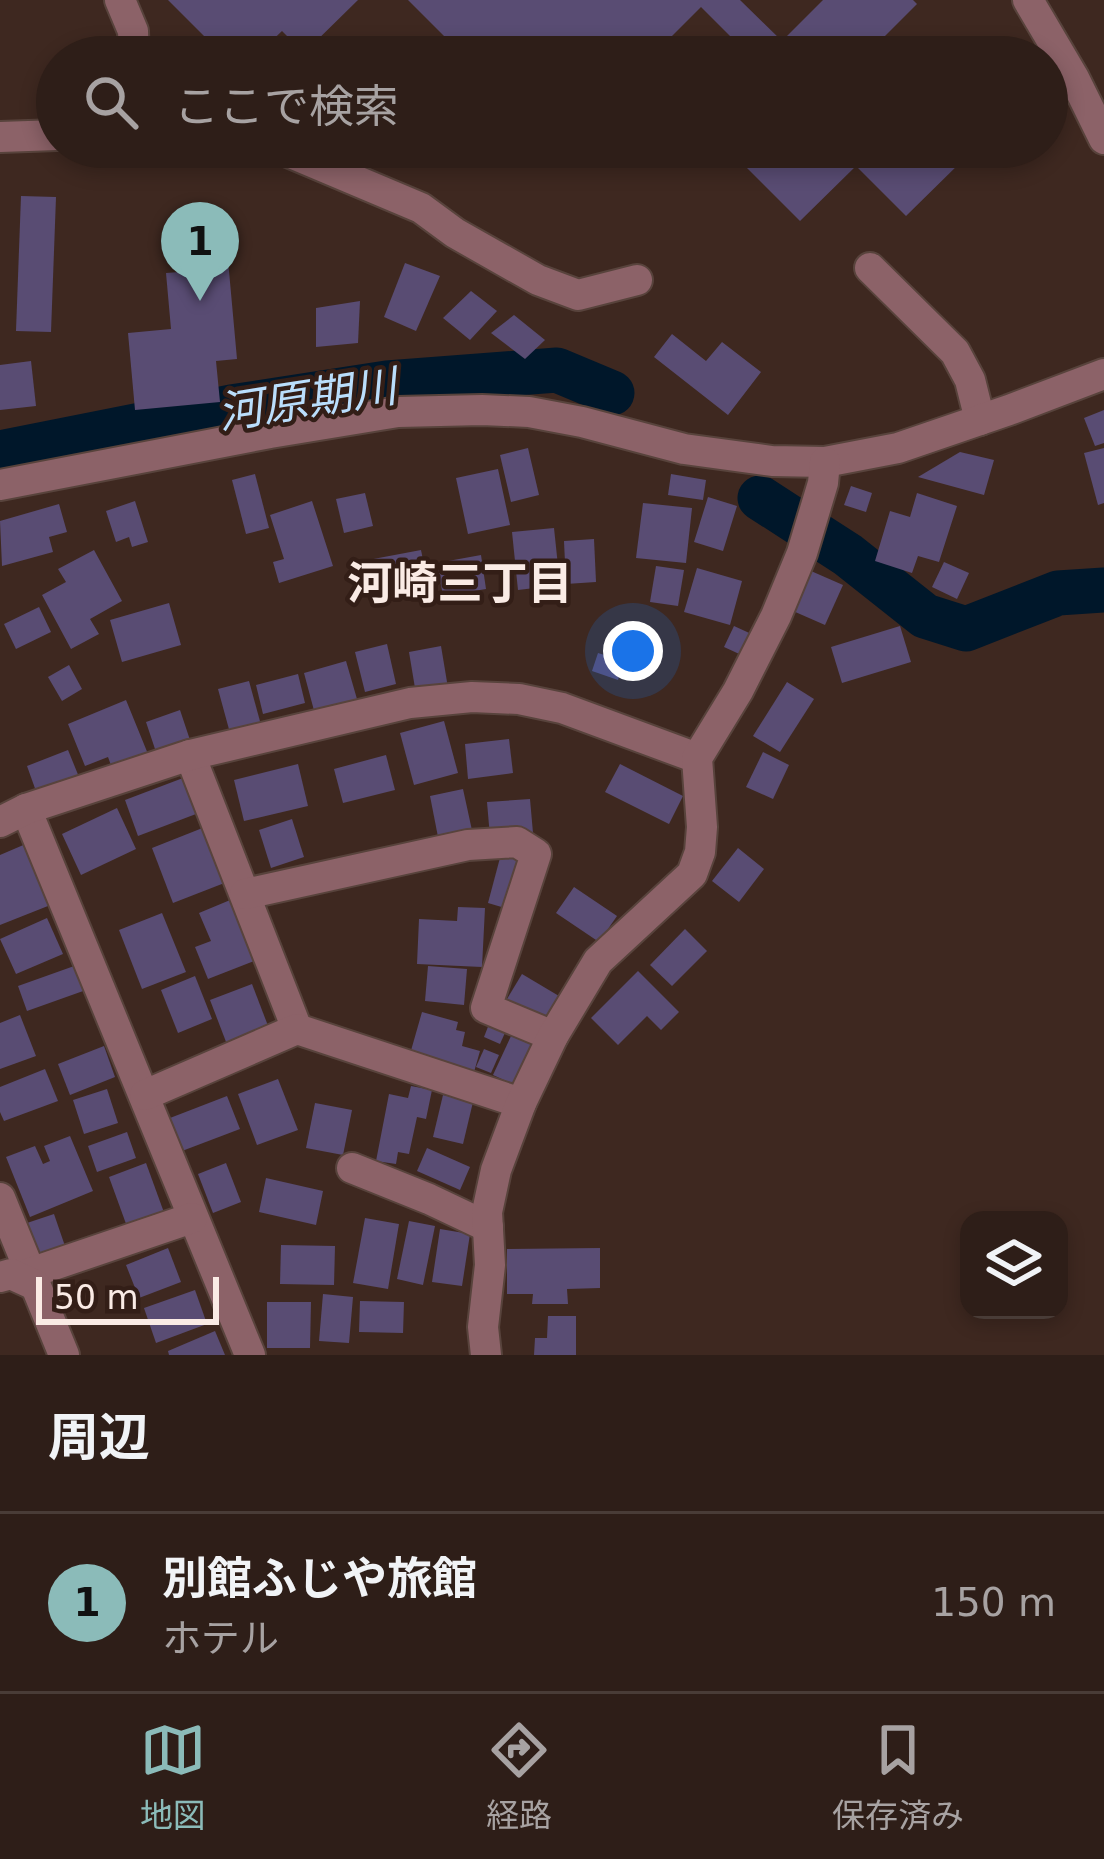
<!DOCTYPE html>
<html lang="ja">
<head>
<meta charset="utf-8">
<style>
	:root { --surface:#2e1e18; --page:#362721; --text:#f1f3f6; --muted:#a7a2a2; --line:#493c37; --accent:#8bbbb9 }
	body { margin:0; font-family:"DejaVu Sans","Noto Sans JP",sans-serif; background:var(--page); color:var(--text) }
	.controls { position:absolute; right:36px; bottom:36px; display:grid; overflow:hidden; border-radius:24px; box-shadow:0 6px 18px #0003 }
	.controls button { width:108px; height:108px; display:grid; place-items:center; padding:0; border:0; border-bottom:3px solid var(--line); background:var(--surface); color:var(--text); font:60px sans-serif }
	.scale { position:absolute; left:36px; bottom:30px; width:183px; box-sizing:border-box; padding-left:12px; border:6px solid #faebe5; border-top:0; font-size:33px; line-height:42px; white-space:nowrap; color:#faebe5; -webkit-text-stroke:9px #331e17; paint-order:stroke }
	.you { position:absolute; left:633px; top:651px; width:42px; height:42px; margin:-30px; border:9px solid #fff; border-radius:50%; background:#1a73e8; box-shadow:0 0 0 18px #1a73e833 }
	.badge { display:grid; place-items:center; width:78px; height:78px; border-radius:50%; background:var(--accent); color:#111; font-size:39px; font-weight:700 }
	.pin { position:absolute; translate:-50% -99px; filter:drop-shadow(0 3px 6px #0008) }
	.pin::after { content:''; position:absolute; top:63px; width:42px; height:36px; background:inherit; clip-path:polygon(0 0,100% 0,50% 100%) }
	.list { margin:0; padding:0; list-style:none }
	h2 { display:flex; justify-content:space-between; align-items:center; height:156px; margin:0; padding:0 48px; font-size:51px }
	h2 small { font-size:39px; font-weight:400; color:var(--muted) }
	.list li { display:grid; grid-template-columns:78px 1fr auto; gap:36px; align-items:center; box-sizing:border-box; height:180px; padding:0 48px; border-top:3px solid var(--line) }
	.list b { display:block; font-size:45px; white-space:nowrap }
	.list p { margin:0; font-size:39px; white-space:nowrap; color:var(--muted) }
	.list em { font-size:39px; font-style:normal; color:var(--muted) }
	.icon { flex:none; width:66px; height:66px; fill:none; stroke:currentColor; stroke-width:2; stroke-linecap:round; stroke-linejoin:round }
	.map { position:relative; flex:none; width:1104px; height:1355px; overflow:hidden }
	.search { position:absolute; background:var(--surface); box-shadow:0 6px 18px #0003; left:36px; right:36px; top:36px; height:132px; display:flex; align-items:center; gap:30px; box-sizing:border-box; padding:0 42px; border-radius:66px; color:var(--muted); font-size:45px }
	.sheet { height:336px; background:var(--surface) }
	nav { display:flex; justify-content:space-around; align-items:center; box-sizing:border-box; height:168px; border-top:3px solid var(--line); background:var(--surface); font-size:33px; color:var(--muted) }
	nav a { display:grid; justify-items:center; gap:6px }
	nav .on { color:var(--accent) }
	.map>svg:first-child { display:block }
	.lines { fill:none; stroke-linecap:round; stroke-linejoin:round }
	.river { stroke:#00172a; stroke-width:45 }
	.building { fill:#594c73 }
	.minor-casing { stroke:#58433c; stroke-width:34 }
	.minor { stroke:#8c6268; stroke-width:30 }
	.labels { text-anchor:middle; stroke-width:9; stroke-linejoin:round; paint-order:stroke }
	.water-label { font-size:45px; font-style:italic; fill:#badefc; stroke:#331e17 }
	.neighbourhood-label { font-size:45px; font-weight:bold; fill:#faebe5; stroke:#331e17 }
</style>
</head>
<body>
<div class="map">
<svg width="1104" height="1355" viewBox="0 0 1104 1355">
	<rect width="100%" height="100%" fill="#3e2820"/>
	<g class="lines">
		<g class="river">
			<path d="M0 453 231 407 387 383 557 370 612 393"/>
			<path d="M760 498 848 555 925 616 966 629 1058 593 1104 590"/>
		</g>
	</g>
	<g class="building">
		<path d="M168 0H358L304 53 282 31 255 57H225Z"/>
		<path d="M408 0H740L782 41 823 0H913L917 4 864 57H751L701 7 651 57H465Z"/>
		<path d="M944 36 965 57H923Z"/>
		<path d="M726 147H954L965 158 906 216 856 166 800 221Z"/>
		<path d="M21 196 56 197 51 332 16 331Z"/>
		<path d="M224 216 237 359 216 361 220 402 135 410 128 333 171 329 166 273 179 272 175 221Z"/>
		<path d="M405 263 440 276 416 331 384 317Z"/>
		<path d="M471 291 497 311 470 340 443 318Z"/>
		<path d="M360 301 358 343 316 347V308Z"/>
		<path d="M514 315 545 340 525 359 491 333Z"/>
		<path d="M672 334 706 361 722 342 761 372 728 415 654 357Z"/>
		<path d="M31 361 36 406 0 410V365Z"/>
		<path d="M1104 410V443L1095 446 1084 418Z"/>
		<path d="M528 448 539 495 511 502 500 455Z"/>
		<path d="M1104 448V503L1098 505 1084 453Z"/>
		<path d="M960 452 994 460 984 495 918 477Z"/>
		<path d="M498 469 510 525 468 534 456 478Z"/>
		<path d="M255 474 269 528 246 534 232 480Z"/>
		<path d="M671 474 706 480 703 500 668 495Z"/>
		<path d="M851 486 872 493 866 512 844 505Z"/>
		<path d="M365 493 373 526 344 533 336 499Z"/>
		<path d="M917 493 957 506 939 562 918 556 912 573 875 561 890 511 910 517Z"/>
		<path d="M708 497 737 506 723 551 694 542Z"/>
		<path d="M135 501 148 542 132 547 129 537 116 542 106 511Z"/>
		<path d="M312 501 333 566 279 583 273 562 284 559 270 515Z"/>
		<path d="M643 503 692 508 686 563 636 558Z"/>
		<path d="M59 504 67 532 49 537 53 552 2 566 0 521Z"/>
		<path d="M554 528 560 585 518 590 512 532Z"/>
		<path d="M594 539 596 582 566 584 564 541Z"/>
		<path d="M94 550 122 601 90 619 99 634 71 649 42 595 66 582 58 569Z"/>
		<path d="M421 550 428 585 375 595 368 560Z"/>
		<path d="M481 555 486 589 443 596 437 563Z"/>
		<path d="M944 562 969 573 957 599 932 587Z"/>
		<path d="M656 566 684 570 678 606 650 602Z"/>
		<path d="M697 568 742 581 730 625 684 612Z"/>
		<path d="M811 571 843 585 825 625 793 611Z"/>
		<path d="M169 603 181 645 122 662 110 620Z"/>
		<path d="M39 607 51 632 16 649 4 624Z"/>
		<path d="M734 626 758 637 748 658 724 647Z"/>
		<path d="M900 626 911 662 842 683 831 647Z"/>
		<path d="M387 644 396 684 365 692 355 652Z"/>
		<path d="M441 646 448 688 416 694 409 652Z"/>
		<path d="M598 653 624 661 618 680 592 671Z"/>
		<path d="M346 661 359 706 316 718 304 673Z"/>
		<path d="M69 665 82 689 62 701 48 677Z"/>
		<path d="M298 674 305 703 263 714 256 685Z"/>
		<path d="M249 681 261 725 230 733 218 689Z"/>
		<path d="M787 682 814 699 780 752 753 736Z"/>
		<path d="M126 700 148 754 112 768 108 757 85 766 68 724Z"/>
		<path d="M180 710 191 743 157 755 146 722Z"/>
		<path d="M444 721 458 773 414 785 400 733Z"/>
		<path d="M509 739 513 773 468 779 465 744Z"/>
		<path d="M68 750 79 777 37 794 27 766Z"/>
		<path d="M763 752 789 765 773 799 746 787Z"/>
		<path d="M386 755 395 790 343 803 334 769Z"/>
		<path d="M298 764 308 806 244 821 234 780Z"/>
		<path d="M620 764 683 796 669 824 605 792Z"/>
		<path d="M183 778 196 814 138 836 125 800Z"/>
		<path d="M463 789 473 835 439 842 430 796Z"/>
		<path d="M530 799 533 833 490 837 487 802Z"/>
		<path d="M117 808 136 849 81 875 62 834Z"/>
		<path d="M292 819 304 857 271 868 259 830Z"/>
		<path d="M205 827 227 882 173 903 152 848Z"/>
		<path d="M28 843 53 904 0 925V855Z"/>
		<path d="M738 848 764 869 739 902 712 881Z"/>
		<path d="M501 854 525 861 512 910 488 903Z"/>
		<path d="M574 887 617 916 599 942 556 913Z"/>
		<path d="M235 898 259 959 208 979 195 947 211 941 199 913Z"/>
		<path d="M458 907 485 908 482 967 417 964 419 919 457 921Z"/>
		<path d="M162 913 186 972 142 989 119 930Z"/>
		<path d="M47 918 63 954 16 974 0 939Z"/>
		<path d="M685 929 707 951 672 986 650 965Z"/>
		<path d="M77 965 86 990 27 1011 18 986Z"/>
		<path d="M428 966 467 969 464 1005 425 1001Z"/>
		<path d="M638 971 679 1012 661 1030 647 1016 618 1045 591 1018Z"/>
		<path d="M522 974 564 999 549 1024 507 999Z"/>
		<path d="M195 976 212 1019 178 1033 161 990Z"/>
		<path d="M252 984 270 1031 228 1047 210 1000Z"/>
		<path d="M422 1012 458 1022 456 1030 465 1032 462 1046 480 1051 474 1072 410 1054Z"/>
		<path d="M20 1015 36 1056 0 1069V1023Z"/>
		<path d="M491 1019 508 1026 500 1044 484 1037Z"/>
		<path d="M511 1036 537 1047 519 1087 493 1075Z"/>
		<path d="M104 1046 115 1077 70 1095 58 1064Z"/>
		<path d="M484 1049 499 1055 491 1073 476 1067Z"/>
		<path d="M45 1069 58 1101 4 1121 0 1112V1087Z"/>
		<path d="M278 1079 298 1130 257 1145 238 1094Z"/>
		<path d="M411 1086 432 1090 426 1119 417 1117 409 1154 398 1152 396 1164 376 1161 389 1094 408 1098Z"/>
		<path d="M107 1089 118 1123 84 1134 73 1100Z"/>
		<path d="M443 1095 473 1102 463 1144 433 1137Z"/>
		<path d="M227 1096 240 1129 182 1151 170 1118Z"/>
		<path d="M315 1103 352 1110 343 1155 306 1148Z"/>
		<path d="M127 1132 136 1158 97 1172 88 1146Z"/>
		<path d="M70 1136 93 1191 30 1217 6 1157 35 1146 43 1164 50 1161 44 1146Z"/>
		<path d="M427 1148 470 1167 460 1190 417 1171Z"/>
		<path d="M146 1163 166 1218 129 1232 109 1177Z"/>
		<path d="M226 1163 241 1202 213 1213 198 1174Z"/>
		<path d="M266 1178 323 1191 316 1225 259 1212Z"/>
		<path d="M54 1214 66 1249 39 1258 27 1223Z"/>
		<path d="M365 1218 399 1224 388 1289 353 1283Z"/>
		<path d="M409 1221 435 1226 423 1285 397 1279Z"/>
		<path d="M440 1229 470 1234 462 1286 432 1282Z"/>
		<path d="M281 1245 335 1246 334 1285 280 1284Z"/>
		<path d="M168 1248 181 1282 139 1298 126 1265Z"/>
		<path d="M600 1248V1288L567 1289 568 1304H532L533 1294H507V1249Z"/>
		<path d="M195 1290 207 1324 156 1343 144 1308Z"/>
		<path d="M323 1294 353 1297 349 1343 319 1341Z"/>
		<path d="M360 1301 404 1302 403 1333 359 1332Z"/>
		<path d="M267 1302H311L310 1348H267Z"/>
		<path d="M548 1316H576V1355H534L535 1338H547Z"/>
		<path d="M215 1331 225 1355H169L168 1351Z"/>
	</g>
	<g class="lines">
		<g class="minor-casing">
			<g id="minor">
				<path d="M120 0 133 31 134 57"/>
				<path d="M1028 0 1074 78 1104 139"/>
				<path d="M0 137 57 135"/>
				<path d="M255 147 286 151 421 208 455 233 538 280 578 295 637 280"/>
				<path d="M870 268 955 352 970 380 980 420"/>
				<path d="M0 485 270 433 398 412 482 410 529 412 582 422 684 449 772 461 825 462 898 448 1009 410 1104 374"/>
				<path d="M190 755 297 1029"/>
				<path d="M26 809 250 1355"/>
				<path d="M0 822 26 809 190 755 410 703 472 697 519 699 562 708 697 758"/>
				<path d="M245 894 468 845 517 842 536 854 486 1008 553 1036"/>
				<path d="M145 1095 297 1029 521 1103"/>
				<path d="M352 1168 429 1199 488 1227"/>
				<path d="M0 1198 64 1355"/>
				<path d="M30 1273 192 1218"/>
				<path d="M0 1277 11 1274 35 1285"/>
				<path d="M486 1355 483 1327 490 1265 487 1212 496 1170 521 1103 553 1036 598 961 692 874 700 852 702 827 697 758 738 691 776 616 802 553 823 483 825 462"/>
			</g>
		</g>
		<use href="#minor" class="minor"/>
	</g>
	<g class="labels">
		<g class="water-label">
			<text transform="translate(307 399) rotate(-9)" y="16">河原期川</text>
		</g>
		<g class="neighbourhood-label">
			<text x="460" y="599">河崎三丁目</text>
		</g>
	</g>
</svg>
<div class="controls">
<button><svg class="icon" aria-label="layers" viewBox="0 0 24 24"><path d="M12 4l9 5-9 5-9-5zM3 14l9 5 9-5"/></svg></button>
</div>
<div class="scale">50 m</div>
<div class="you"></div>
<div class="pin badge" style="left:200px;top:301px">1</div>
<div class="search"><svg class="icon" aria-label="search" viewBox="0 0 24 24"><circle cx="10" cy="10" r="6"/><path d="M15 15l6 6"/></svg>ここで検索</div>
</div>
<section class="sheet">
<h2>周辺<small></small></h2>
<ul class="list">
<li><span class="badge">1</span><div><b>別館ふじや旅館</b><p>ホテル</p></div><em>150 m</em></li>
</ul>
</section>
<nav>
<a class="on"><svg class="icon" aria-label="map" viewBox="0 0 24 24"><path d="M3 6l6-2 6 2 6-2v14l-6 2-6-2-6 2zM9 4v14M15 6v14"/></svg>地図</a>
<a><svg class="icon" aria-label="directions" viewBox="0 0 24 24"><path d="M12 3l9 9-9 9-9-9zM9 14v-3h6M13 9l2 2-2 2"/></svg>経路</a>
<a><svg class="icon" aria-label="saved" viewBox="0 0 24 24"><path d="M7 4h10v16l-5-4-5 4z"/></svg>保存済み</a>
</nav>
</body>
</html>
